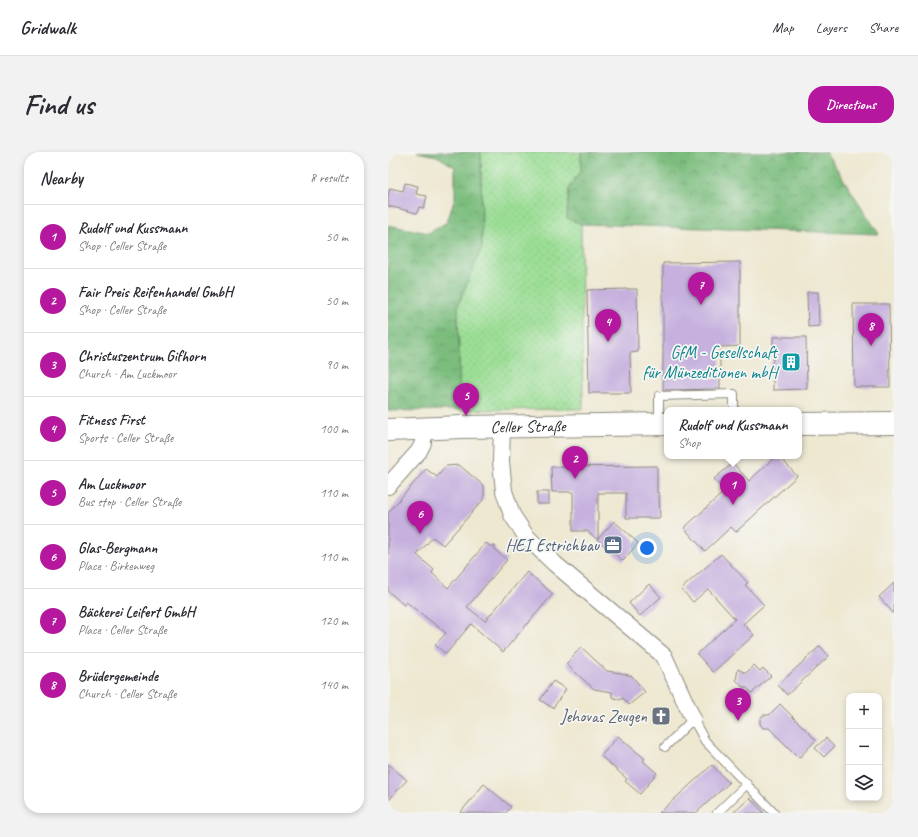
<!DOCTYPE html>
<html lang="en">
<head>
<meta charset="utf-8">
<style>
	:root { --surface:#fff; --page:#f2f2f3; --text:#2b2b33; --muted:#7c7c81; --line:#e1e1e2; --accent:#b5179e }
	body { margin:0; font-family:Caveat,sans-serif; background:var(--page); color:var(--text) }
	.controls { position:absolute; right:12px; bottom:12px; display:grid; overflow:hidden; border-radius:8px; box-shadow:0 2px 6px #0003 }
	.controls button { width:36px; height:36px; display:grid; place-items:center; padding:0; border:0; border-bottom:1px solid var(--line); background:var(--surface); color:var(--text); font:20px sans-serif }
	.you { position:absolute; left:259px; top:396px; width:14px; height:14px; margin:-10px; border:3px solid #fff; border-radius:50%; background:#1a73e8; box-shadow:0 0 0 6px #1a73e833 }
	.badge { display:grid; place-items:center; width:26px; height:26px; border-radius:50%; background:var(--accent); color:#fff; font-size:13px; font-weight:700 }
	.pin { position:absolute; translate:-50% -33px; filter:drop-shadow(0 1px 2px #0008) }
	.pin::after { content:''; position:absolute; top:21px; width:14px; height:12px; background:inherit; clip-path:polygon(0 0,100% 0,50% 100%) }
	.popup { position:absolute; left:276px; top:255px; width:138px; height:52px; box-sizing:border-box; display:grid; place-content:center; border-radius:8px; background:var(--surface); filter:drop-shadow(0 1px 3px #0005); font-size:13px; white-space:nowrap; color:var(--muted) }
	.popup b { font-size:15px; color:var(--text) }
	.popup::after { content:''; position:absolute; left:50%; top:100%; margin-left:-8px; border:8px solid transparent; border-top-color:var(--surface) }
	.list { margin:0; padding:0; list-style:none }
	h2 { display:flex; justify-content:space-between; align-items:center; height:52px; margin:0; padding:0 16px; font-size:17px }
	h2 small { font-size:13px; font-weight:400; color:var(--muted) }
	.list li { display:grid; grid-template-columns:26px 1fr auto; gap:12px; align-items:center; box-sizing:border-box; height:64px; padding:0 16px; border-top:1px solid var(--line) }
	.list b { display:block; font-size:15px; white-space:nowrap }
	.list p { margin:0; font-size:13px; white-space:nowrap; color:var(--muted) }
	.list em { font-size:13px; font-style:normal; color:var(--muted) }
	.icon { flex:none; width:22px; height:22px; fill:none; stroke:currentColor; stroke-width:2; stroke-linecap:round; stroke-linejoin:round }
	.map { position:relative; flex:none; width:506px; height:661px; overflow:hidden; border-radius:16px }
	header { display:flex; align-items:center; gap:24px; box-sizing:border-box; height:56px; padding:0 20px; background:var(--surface); border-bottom:1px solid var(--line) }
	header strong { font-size:19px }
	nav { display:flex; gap:22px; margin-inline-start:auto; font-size:14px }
	.intro { display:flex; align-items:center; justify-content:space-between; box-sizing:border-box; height:96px; padding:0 24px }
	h1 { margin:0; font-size:28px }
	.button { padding:10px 18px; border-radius:16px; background:var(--accent); color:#fff; font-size:14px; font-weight:700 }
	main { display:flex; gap:24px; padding:0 24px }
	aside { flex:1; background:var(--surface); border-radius:16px; box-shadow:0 2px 6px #0003 }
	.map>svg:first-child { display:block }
	.grass { fill:url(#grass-dots); stroke:#638460 }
	.forest { fill:url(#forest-crowns); stroke:#547454 }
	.building { fill:#c6b0de }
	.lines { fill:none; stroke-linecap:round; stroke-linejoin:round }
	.lane-casing { stroke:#8c8a7e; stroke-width:10 }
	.street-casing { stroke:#8c8a7e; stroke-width:18 }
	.secondary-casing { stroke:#8c8a7e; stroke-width:24 }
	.lane { stroke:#fff; stroke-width:8 }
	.street { stroke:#fff; stroke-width:16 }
	.secondary { stroke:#fff; stroke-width:22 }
	.labels { text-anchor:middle; stroke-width:3.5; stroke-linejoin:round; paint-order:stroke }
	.culture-label { font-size:17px; fill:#0d838f; stroke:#f6f6f2; text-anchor:end }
	.street-label { font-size:17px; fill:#2b2b2b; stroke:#f6f6f2 }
	.service-label { font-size:17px; fill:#4e5e75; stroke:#f6f6f2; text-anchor:end }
	.worship-label { font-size:17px; fill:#5b616d; stroke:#f6f6f2; text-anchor:end }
</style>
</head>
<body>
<header>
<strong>Gridwalk</strong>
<nav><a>Map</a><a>Layers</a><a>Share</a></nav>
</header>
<div class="intro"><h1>Find us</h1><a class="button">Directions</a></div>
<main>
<aside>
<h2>Nearby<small>8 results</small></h2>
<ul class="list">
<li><span class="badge">1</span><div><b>Rudolf und Kussmann</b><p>Shop · Celler Straße</p></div><em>50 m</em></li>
<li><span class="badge">2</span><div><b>Fair Preis Reifenhandel GmbH</b><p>Shop · Celler Straße</p></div><em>50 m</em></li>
<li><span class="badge">3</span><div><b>Christuszentrum Gifhorn</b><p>Church · Am Luckmoor</p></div><em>90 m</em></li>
<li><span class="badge">4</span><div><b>Fitness First</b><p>Sports · Celler Straße</p></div><em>100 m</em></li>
<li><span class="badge">5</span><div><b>Am Luckmoor</b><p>Bus stop · Celler Straße</p></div><em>110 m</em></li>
<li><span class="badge">6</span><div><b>Glas-Bergmann</b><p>Place · Birkenweg</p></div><em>110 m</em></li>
<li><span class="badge">7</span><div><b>Bäckerei Leifert GmbH</b><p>Place · Celler Straße</p></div><em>120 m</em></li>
<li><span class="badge">8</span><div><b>Brüdergemeinde</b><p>Church · Celler Straße</p></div><em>140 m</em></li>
</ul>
</aside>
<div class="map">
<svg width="506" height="661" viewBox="0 0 506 661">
	<defs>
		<pattern id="grass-dots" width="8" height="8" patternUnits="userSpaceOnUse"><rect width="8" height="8" fill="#9bde95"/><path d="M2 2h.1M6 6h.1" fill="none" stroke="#86bf81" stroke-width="1.8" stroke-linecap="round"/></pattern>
		<pattern id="forest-crowns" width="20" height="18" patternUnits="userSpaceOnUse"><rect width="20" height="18" fill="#7cbd7e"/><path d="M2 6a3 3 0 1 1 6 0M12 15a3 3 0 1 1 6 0" fill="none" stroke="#669a67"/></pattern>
	</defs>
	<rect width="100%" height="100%" fill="#f6f6f2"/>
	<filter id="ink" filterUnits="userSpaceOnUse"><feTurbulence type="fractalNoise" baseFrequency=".025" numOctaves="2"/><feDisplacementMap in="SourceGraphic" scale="8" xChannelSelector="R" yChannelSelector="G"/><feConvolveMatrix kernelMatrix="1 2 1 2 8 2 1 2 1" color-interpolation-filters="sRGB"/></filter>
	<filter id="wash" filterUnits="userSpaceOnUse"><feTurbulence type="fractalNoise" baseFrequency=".012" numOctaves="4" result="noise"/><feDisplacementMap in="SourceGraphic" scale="16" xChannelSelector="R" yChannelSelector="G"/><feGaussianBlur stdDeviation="0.9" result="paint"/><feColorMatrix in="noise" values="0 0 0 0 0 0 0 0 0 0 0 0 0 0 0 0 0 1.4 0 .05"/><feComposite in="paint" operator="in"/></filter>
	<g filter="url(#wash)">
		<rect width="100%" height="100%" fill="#eee8d1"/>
		<path class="grass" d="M93 0H193V18L181 37 179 65 193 72 195 257 72 258 70 153 94 95Z"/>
		<g class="forest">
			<path d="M29 0H93L94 95 70 153 72 258 0 259V73L41 81 59 70 67 46V15L49 4Z"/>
			<path d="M193 0H438L491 82 193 72 179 66 181 37 193 18Z"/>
		</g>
		<g id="blocks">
			<g class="building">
				<path d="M17 31 30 34 28 42 39 44 36 56 31 55 29 61 0 54V43L2 36 15 39Z"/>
				<path d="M352 110V194L332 195V237L275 238V111Z"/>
				<path d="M241 137H249L250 200 242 201 243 241H201L199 138Z"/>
				<path d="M419 140H430L431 174 420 175Z"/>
				<path d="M465 152H501L502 235H466Z"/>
				<path d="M385 185H418L419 237 385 238V214L382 212 385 209Z"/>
				<path d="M388 304H391L409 324 348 380 343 375 317 399 296 376 337 339 326 327 345 311 361 329Z"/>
				<path d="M71 313 96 334V347L55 393 45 385 29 403 46 418 44 421 60 436 98 391 102 394H107V398L119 408 79 455 97 469 139 420 165 442 115 500 83 472 58 502 47 493 58 481 18 450 16 453 0 439V361L38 317 49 325 58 314Z"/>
				<path d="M269 314V341H271L272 366H238V341H210V387L226 369 250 391 235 409 199 379H185V340H164L163 315Z"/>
				<rect x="149" y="340" width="12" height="12"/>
				<path d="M333 402 360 431 357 433 376 453 355 472 366 483 325 520 309 502 347 467 320 437 305 450 293 437Z"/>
				<path d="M506 431V462L491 445Z"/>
				<path d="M261 432 273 445 252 464 241 451Z"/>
				<path d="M432 494 441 504 399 543 390 533Z"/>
				<path d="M193 495 219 519 233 521 244 524 257 540 241 553 235 546 232 548 224 545V540L206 537 178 512Z"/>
				<path d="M366 513 372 519 375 516 383 524 364 541 358 535H355L348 528 350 517 358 521Z"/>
				<path d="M165 529 178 537 165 556 152 548Z"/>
				<path d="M392 552 428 588 411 606 381 576H375L372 572V567L375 563H381Z"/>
				<path d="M230 584 257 607 255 609 269 621 252 642 237 629 239 627 213 604Z"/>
				<path d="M438 586 446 595 436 605 427 596Z"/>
				<path d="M0 612 19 628 0 649Z"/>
				<path d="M324 613 341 631 308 661H271Z"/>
				<path d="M96 632 123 655 118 661H72Z"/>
				<path d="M362 646 376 661H345Z"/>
			</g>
		</g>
	</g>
	<g filter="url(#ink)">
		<use href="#blocks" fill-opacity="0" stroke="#8c8a7e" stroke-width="1"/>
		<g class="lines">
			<g class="lane-casing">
				<g id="lane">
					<path d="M271 272V244L346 242V258"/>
					<path d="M277 595 305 567 317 589 386 661"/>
					<path d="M329 661 359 632"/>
				</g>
			</g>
			<g class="street-casing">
				<g id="street">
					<path d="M114 275 113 310 116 339 124 363 138 384 167 412 276 504 305 567"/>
					<path d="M0 334 31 299 35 291V276"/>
				</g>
			</g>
			<g class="secondary-casing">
				<g id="secondary">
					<path d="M411 272 506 271"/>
					<path id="s1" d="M0 278 74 275 279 272"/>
				</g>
			</g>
			<use href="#lane" class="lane"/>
			<use href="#street" class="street"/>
			<use href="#secondary" class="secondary"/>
		</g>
	</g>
	<defs>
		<g id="building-square" transform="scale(1)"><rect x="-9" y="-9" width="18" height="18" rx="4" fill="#0f9aa8" stroke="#f6f6f2"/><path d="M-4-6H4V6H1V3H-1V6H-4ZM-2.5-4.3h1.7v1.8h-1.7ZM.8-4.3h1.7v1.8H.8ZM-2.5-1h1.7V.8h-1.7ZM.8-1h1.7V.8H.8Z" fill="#fff"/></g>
		<g id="office-square" transform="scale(1)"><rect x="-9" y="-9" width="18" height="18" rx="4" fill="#5c6f8a" stroke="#f6f6f2"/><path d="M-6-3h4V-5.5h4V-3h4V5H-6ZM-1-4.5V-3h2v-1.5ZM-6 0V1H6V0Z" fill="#fff"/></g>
		<g id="church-square" transform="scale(1)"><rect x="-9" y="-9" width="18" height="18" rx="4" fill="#6b7280" stroke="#f6f6f2"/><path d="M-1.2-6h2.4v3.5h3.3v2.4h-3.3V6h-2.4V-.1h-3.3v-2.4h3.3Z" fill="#fff"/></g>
	</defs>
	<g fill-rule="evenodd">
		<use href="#building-square" x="403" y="210"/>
		<use href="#office-square" x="225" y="393"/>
		<use href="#church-square" x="273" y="564"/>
	</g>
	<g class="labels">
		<g class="culture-label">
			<text x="389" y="206">GfM - Gesellschaft<tspan x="389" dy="20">für Münzeditionen mbH</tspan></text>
		</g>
		<g class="street-label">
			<text dy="6" stroke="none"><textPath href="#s1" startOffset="140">Celler Straße</textPath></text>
		</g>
		<g class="service-label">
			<text x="211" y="399">HEI Estrichbau</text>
		</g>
		<g class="worship-label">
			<text x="259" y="570">Jehovas Zeugen</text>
		</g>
	</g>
</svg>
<div class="controls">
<button>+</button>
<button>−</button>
<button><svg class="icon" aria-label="layers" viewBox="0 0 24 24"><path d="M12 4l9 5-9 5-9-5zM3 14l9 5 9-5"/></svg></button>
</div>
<div class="you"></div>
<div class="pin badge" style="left:345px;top:353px">1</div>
<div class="popup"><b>Rudolf und Kussmann</b>Shop</div>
<div class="pin badge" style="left:187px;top:327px">2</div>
<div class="pin badge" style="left:350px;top:569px">3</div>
<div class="pin badge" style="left:220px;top:190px">4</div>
<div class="pin badge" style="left:78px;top:264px">5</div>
<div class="pin badge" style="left:32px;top:382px">6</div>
<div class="pin badge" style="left:313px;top:153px">7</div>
<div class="pin badge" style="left:483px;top:194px">8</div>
</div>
</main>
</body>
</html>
